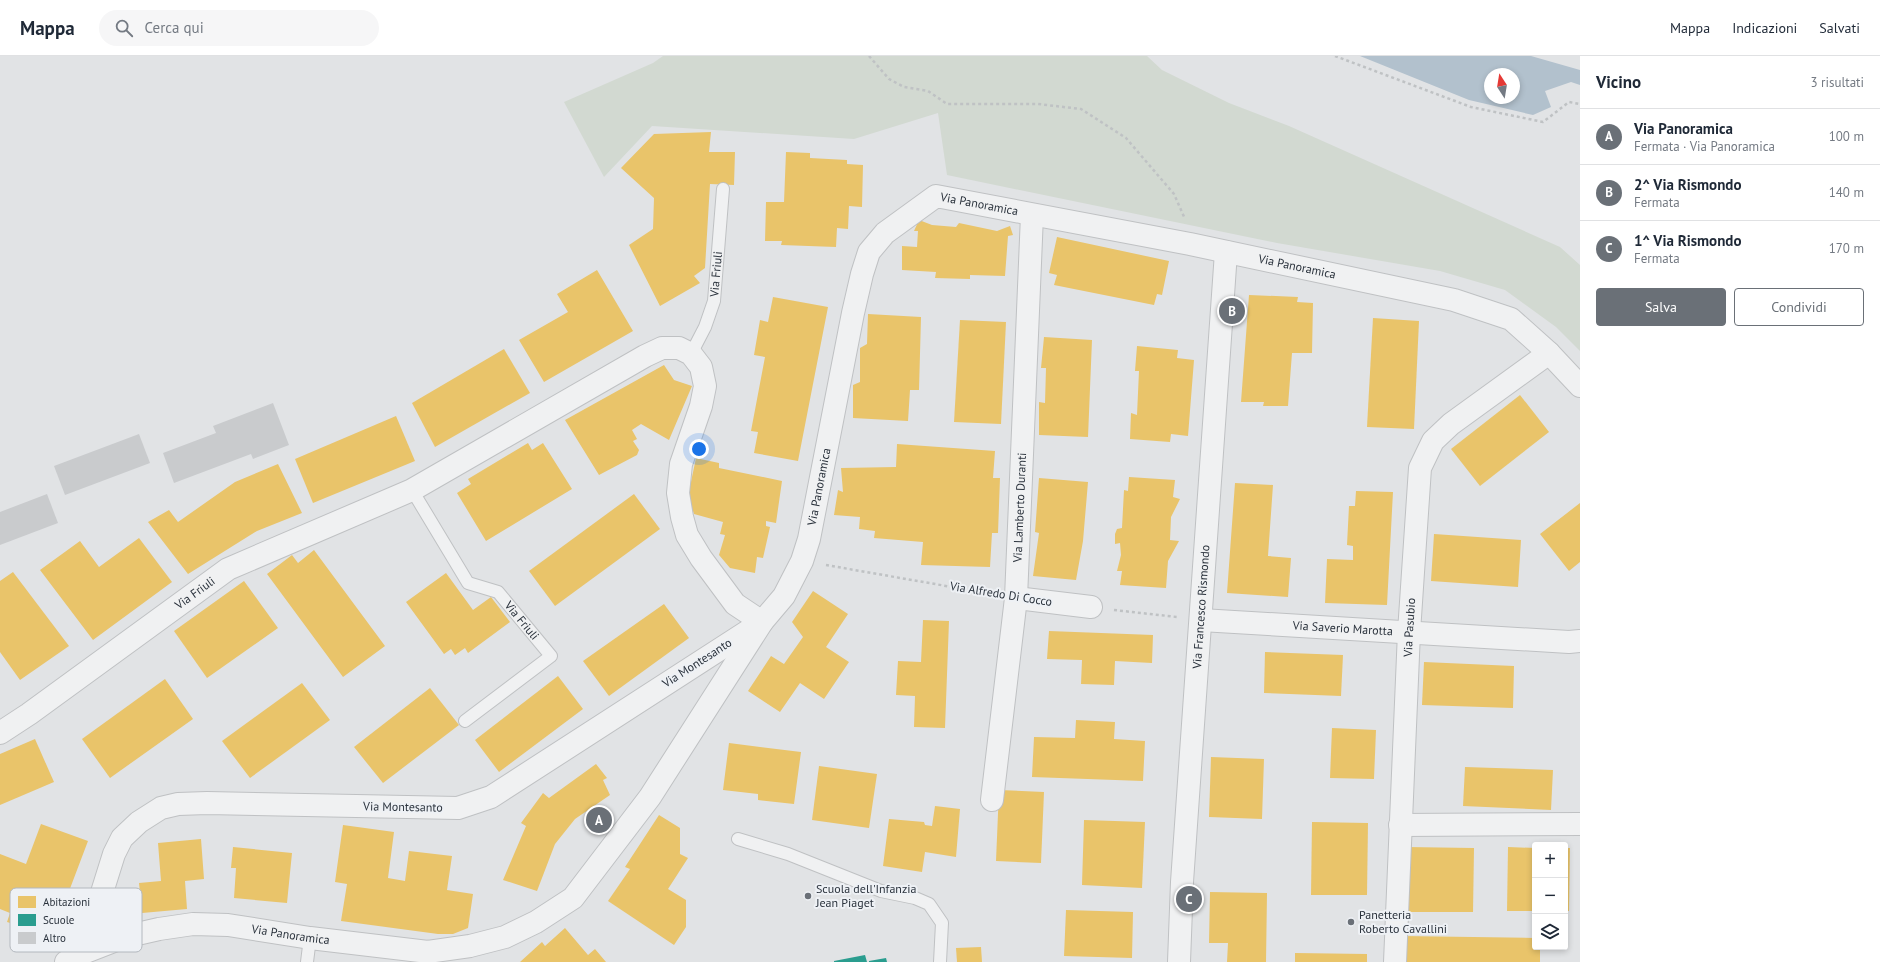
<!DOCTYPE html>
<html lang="it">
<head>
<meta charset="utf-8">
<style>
	:root { --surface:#fff; --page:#f6f6f7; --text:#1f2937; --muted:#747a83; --line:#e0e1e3; --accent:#6a7077 }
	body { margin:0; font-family:"PT Sans",sans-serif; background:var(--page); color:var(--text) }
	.controls { position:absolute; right:12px; bottom:12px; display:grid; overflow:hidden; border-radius:4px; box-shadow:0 2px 6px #0003 }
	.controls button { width:36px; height:36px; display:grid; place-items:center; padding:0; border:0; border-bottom:1px solid var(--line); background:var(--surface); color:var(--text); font:20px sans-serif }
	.compass { position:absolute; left:1484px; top:12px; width:36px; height:36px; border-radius:50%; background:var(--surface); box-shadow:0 2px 6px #0003; rotate:348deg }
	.you { position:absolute; left:699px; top:393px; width:14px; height:14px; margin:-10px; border:3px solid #fff; border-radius:50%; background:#1a73e8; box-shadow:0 0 0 6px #1a73e833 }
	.badge { display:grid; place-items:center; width:26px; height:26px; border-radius:50%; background:var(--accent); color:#fff; font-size:13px; font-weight:700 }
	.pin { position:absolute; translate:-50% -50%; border:2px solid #fff; box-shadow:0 1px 4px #0006 }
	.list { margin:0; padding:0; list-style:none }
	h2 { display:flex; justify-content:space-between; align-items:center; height:52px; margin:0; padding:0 16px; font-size:17px }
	h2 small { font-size:13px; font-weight:400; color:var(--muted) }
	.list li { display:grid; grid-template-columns:26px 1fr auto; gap:12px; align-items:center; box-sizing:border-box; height:56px; padding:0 16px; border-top:1px solid var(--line) }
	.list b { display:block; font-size:15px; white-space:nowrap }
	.list p { margin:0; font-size:13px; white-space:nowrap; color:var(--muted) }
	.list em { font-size:13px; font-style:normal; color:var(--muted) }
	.actions { display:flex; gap:8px; padding:12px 16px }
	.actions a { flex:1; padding:9px 0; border:1px solid var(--accent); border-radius:4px; text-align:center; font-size:14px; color:var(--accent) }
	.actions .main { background:var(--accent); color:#fff }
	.icon { flex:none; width:22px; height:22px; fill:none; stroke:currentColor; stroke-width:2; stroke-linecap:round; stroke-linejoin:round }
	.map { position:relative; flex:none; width:1580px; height:906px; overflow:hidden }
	header { display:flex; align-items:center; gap:24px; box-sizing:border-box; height:56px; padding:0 20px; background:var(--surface); border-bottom:1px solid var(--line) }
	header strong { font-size:19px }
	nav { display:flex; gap:22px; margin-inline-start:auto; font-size:14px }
	.search { width:280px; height:36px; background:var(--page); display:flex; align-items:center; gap:10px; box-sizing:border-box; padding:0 14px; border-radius:22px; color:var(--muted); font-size:15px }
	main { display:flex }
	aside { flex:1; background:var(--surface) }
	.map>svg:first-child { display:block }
	.green { fill:#d2d9d1 }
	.water { fill:#b2c1cd; fill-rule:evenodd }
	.homes { fill:#e9c46a }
	.schools { fill:#2a9d8f }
	.building { fill:#c9cbcd }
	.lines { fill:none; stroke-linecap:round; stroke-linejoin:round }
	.lane-casing { stroke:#bfc1c3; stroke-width:14 }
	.street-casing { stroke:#bfc1c3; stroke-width:24 }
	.path { stroke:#bfc2c4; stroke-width:2.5; stroke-dasharray:3 3; stroke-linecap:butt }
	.lane { stroke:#f0f1f2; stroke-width:12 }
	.street { stroke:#f0f1f2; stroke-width:22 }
	.poi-dot { fill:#6a7077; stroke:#eef1f5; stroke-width:1.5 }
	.labels { text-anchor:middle; stroke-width:4; stroke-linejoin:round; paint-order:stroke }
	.street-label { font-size:12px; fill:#2a323c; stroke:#eef1f5 }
	.poi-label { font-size:12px; fill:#2a323c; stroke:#eef1f5; text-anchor:start }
	.key { fill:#eef1f5; stroke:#b3b8be; stroke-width:1 }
	.key-label { font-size:11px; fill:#2a323c }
</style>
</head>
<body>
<header>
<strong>Mappa</strong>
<div class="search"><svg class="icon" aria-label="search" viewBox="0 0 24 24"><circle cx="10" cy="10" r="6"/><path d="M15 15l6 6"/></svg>Cerca qui</div>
<nav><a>Mappa</a><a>Indicazioni</a><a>Salvati</a></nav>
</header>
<main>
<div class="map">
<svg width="1580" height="906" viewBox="0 0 1580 906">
	<rect width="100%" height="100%" fill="#e1e3e5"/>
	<path class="green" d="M663 0H1147L1162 14 1229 47 1289 70 1560 191 1580 209V295L1556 271 1505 234 1440 215 1277 187 947 119 938 57 854 83 652 70 604 121 564 46 653 7Z"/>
	<path class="water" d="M1360 0H1531L1580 14V29L1571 26 1545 35 1551 51 1533 59 1469 44ZM1490 18H1514V42H1490Z"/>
	<g class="homes">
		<path d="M711 76 709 96H735L734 129 710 128 705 212 694 220 700 227 660 250 629 189 653 173 654 142 621 112 654 78Z"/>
		<path d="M786 96 810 97V102L847 104V108L863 109 862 151 849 150 848 173 837 172 836 191 781 189 782 185H765L766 146H784Z"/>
		<path d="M919 164 932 169 956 171 959 167 997 175 1010 170 1013 179 1008 180 1005 220 970 219V223L935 222 936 216 902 214V190L917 191 918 175H914Z"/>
		<path d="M1057 181 1169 205 1162 239 1157 238 1154 249 1054 229 1057 219 1049 217Z"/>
		<path d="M597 214 633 275 544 326 519 284 568 256 557 238Z"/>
		<path d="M1249 239 1298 241 1297 246 1313 247 1312 297H1292L1288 350H1263L1264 346H1241Z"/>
		<path d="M773 241 828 251 798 405 754 397 758 376 751 375 765 301 754 299 760 264 768 266Z"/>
		<path d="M868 258 921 261 919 334H910L908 365 853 362V329L860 326V292L867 288Z"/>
		<path d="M1373 262 1419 265 1414 373 1367 371Z"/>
		<path d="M960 264 1006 266 1001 368 954 366Z"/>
		<path d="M1044 281 1092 284 1088 381 1039 379V346L1045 347 1046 312H1041Z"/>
		<path d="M1137 290 1178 294 1177 302 1194 304 1188 380 1171 378 1170 386 1130 383 1131 357 1137 359 1139 315H1135Z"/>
		<path d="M504 293 530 337 435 391 412 347Z"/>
		<path d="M664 309 674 324 692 330 669 384 641 368 632 374 637 383 633 385 639 394 637 399 599 419 565 364Z"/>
		<path d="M1520 339 1549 376 1480 430 1451 393Z"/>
		<path d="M396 360 415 405 313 447 295 403Z"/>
		<path d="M528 387 532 394 543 387 572 433 486 485 457 437 471 428 468 423Z"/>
		<path d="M897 388 995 395 993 422H1000L998 477H992L990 511 921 509 923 486 874 482 875 475 859 473 860 461 834 459 838 434 843 436 841 412 896 411Z"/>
		<path d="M696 402 719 407V412L782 425 776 467 766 465V470L770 471 763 502 757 501 755 517 730 512 719 499 725 479 720 478 723 466 694 458 688 440Z"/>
		<path d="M278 408 302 457 257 475 188 518 148 466 169 454 178 466 235 426Z"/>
		<path d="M1129 421 1175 424 1173 441 1180 443 1171 461 1170 484 1179 485 1168 505 1166 532 1120 529 1122 515H1117L1121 499 1120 487 1115 488V478L1117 473 1122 472 1124 434 1128 435Z"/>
		<path d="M1039 422 1088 426 1083 485 1076 524 1033 520 1039 477 1035 476Z"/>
		<path d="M1235 427 1273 429 1268 500 1291 502 1288 541 1227 537Z"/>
		<path d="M1356 435 1393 436 1387 549 1325 547 1327 503 1353 504V490L1347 489 1349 450H1355Z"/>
		<path d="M634 438 660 473 555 550 529 515Z"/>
		<path d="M1580 447V506L1569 515 1540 478Z"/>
		<path d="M1434 478 1521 484 1518 531 1431 525Z"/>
		<path d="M139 482 172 526 93 584 40 514 80 485 99 511Z"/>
		<path d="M314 494 385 590 343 621 267 518 292 499 298 507Z"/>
		<path d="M13 516 69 590 20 624 0 596V525Z"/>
		<path d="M446 517 473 554 491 541 510 566 468 597 465 592 455 599 451 593 444 598 406 546Z"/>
		<path d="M244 525 278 572 207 622 174 575Z"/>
		<path d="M813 535 848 558 826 591 849 606 824 643 800 627 780 656 748 635 771 600 784 608 803 581 792 566Z"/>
		<path d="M664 548 689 582 609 640 583 605Z"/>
		<path d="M923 564 949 565 945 672 914 671 915 640 896 639 898 605 921 606Z"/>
		<path d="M1049 575 1153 579 1152 607 1115 605 1114 629 1081 628 1082 604 1047 603Z"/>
		<path d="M1265 596 1343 599 1341 640 1264 637Z"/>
		<path d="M1424 606 1514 610 1513 652 1422 649Z"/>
		<path d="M558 620 583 653 499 716 475 684Z"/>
		<path d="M165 623 193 663 110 722 82 683Z"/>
		<path d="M302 627 330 664 250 722 222 685Z"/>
		<path d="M430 632 459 669 383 727 354 691Z"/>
		<path d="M1076 664 1115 666 1114 683 1145 685 1143 725 1032 721 1034 681 1075 682Z"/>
		<path d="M1332 672 1376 674 1374 723 1330 722Z"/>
		<path d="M35 683 54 726 0 749V698Z"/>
		<path d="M729 687 801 696 794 748 758 744V738L723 734Z"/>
		<path d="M1211 701 1264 703 1262 763 1209 761Z"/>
		<path d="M596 708 607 722 603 724 610 739 575 763 555 788 537 835 503 824 526 770 521 767 543 737 549 742Z"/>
		<path d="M819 710 877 718 869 772 812 764Z"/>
		<path d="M1465 711 1553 714 1551 754 1463 750Z"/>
		<path d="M999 734 1044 736 1041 807 996 805Z"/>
		<path d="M935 750 960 753 956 801 925 796 922 816 883 810 889 763 924 766 925 769 932 770Z"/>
		<path d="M659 759 680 772V798L688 802 668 833 686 844V871L674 889 608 845 630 813 625 811Z"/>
		<path d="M1084 764 1145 766 1142 832 1082 829Z"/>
		<path d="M1312 766 1368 767 1367 839H1311Z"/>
		<path d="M41 768 88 785 46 896 14 884 20 870 7 866 10 857 0 853V798L26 808Z"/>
		<path d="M343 769 394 776 388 822 405 825 409 795 452 800 447 834 473 838 468 872 453 878H438L341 865 347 828 335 826Z"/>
		<path d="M201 783 204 823 185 825 187 853 142 857 139 827 161 825 158 787Z"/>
		<path d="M233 791 292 797 287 847 234 842 236 812H231Z"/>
		<path d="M1406 791 1474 792 1473 856H1406Z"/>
		<path d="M1508 791 1535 792V855H1507Z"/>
		<path d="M1565 792H1570L1569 855H1565Z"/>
		<path d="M1210 836 1267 837 1266 906H1227L1228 887H1209Z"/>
		<path d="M1066 854 1133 856 1132 902 1064 900Z"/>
		<path d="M565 872 588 899 595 893 606 906H520L542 886 545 890Z"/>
		<path d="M1402 880 1535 882V891H1540V906H1401Z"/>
		<path d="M981 891 982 906H957L956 892Z"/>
		<path d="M1295 897 1367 898V906H1295Z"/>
	</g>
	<g class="schools">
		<path d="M865 899 867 906H834V905Z"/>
		<path d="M886 902 887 906H869V905Z"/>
	</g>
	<g class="building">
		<path d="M273 347 289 389 253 403 251 398 174 427 163 397 216 377 213 370Z"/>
		<path d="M139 378 150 407 65 439 54 410Z"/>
		<path d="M47 438 58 467 0 489V456Z"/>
	</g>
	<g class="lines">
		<g class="lane-casing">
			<g id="lane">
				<path id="s1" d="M691 298 705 271 714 245 723 133"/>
				<path id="s2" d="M412 434 468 527 498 536 551 600 465 665"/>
				<path d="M738 783 788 798 881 835 915 842 929 848 942 867 940 906"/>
				<path d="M307 906 310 882"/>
			</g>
		</g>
		<g class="street-casing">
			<g id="street">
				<path d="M1016 542 1091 551"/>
				<path id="s3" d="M1201 564 1569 586 1580 585"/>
				<path id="s4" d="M0 677 29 658 228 513 412 434 645 300 662 292H679L691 298 701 311 705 330 701 350 681 408 678 437 682 461 687 479 701 502 735 548 762 566 491 741 458 752 207 747 178 748 161 752 139 766 122 782 114 798 83 897"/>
				<path id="s5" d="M992 744 1016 542 1032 159"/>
				<path d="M1400 769 1580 768"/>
				<path id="s6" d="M66 906 83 897 124 881 159 873 193 868 228 869 310 882 428 896 470 890 505 881 536 866 573 842 650 741 762 566 784 540 802 505 809 483 853 257 862 218 869 196 885 177 936 140 1190 188 1454 244 1511 263 1549 297 1580 330"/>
				<path id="s7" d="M1179 906 1182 826 1226 196"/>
				<path id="s8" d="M1395 906 1409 576 1420 412 1433 385 1451 368 1549 297"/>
			</g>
		</g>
		<g class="path">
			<path d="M869 0 889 23 904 31 928 35 947 48H1038L1081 53 1126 82 1174 138 1185 163"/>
			<path d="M1335 0 1471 51 1543 66 1569 46 1580 48"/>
			<path d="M826 509 992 538"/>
			<path d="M1114 554 1177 561"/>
		</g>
		<use href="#lane" class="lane"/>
		<use href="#street" class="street"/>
	</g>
	<g class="poi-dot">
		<circle cx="808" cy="840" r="4"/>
		<circle cx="1351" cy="866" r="4"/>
	</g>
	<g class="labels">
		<g class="street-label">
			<text dy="4" stroke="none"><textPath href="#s6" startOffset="1384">Via Panoramica</textPath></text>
			<text dy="4" stroke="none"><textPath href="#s6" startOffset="1708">Via Panoramica</textPath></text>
			<text dy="4" stroke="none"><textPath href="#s1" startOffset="85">Via Friuli</textPath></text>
			<text dy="4" stroke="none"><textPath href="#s6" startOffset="1012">Via Panoramica</textPath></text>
			<text dy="4" stroke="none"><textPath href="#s5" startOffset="294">Via Lamberto Duranti</textPath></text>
			<text dy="4" stroke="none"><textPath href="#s4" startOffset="240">Via Friuli</textPath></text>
			<text transform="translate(1001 538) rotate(9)" y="4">Via Alfredo Di Cocco</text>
			<text dy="4" stroke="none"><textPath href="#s7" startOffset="356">Via Francesco Rismondo</textPath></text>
			<text dy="4" stroke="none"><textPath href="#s2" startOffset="177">Via Friuli</textPath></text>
			<text dy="4" stroke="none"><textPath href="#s8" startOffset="335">Via Pasubio</textPath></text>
			<text dy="4" stroke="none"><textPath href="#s3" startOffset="142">Via Saverio Marotta</textPath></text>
			<text transform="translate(697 607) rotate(-33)" y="4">Via Montesanto</text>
			<text transform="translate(403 751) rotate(1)" y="4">Via Montesanto</text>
			<text dy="4" stroke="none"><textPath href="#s6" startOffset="232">Via Panoramica</textPath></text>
		</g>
		<g class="poi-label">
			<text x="816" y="837">Scuola dell'Infanzia<tspan x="816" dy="14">Jean Piaget</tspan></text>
			<text x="1359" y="863">Panetteria<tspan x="1359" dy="14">Roberto Cavallini</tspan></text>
		</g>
	</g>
	<rect x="10" y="832" width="132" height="64" rx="6" class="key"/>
	<rect x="18" y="840" width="18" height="12" fill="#e9c46a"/>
	<rect x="18" y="858" width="18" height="12" fill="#2a9d8f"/>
	<rect x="18" y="876" width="18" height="12" fill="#c9cbcd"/>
	<g class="key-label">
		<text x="43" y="850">Abitazioni</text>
		<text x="43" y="868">Scuole</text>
		<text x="43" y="886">Altro</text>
	</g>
</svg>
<div class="controls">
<button>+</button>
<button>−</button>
<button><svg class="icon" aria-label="layers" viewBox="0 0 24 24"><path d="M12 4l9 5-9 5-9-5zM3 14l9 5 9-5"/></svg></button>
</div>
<svg class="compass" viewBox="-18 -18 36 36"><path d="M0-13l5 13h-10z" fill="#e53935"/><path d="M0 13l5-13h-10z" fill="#747a83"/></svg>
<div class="you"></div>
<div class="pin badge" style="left:599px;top:764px">A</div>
<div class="pin badge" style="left:1232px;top:255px">B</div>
<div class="pin badge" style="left:1189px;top:843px">C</div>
</div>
<aside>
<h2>Vicino<small>3 risultati</small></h2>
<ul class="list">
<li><span class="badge">A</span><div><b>Via Panoramica</b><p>Fermata · Via Panoramica</p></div><em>100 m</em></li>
<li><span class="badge">B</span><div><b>2^ Via Rismondo</b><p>Fermata</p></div><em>140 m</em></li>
<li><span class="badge">C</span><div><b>1^ Via Rismondo</b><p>Fermata</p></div><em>170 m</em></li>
</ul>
<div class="actions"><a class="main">Salva</a><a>Condividi</a></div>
</aside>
</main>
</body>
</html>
